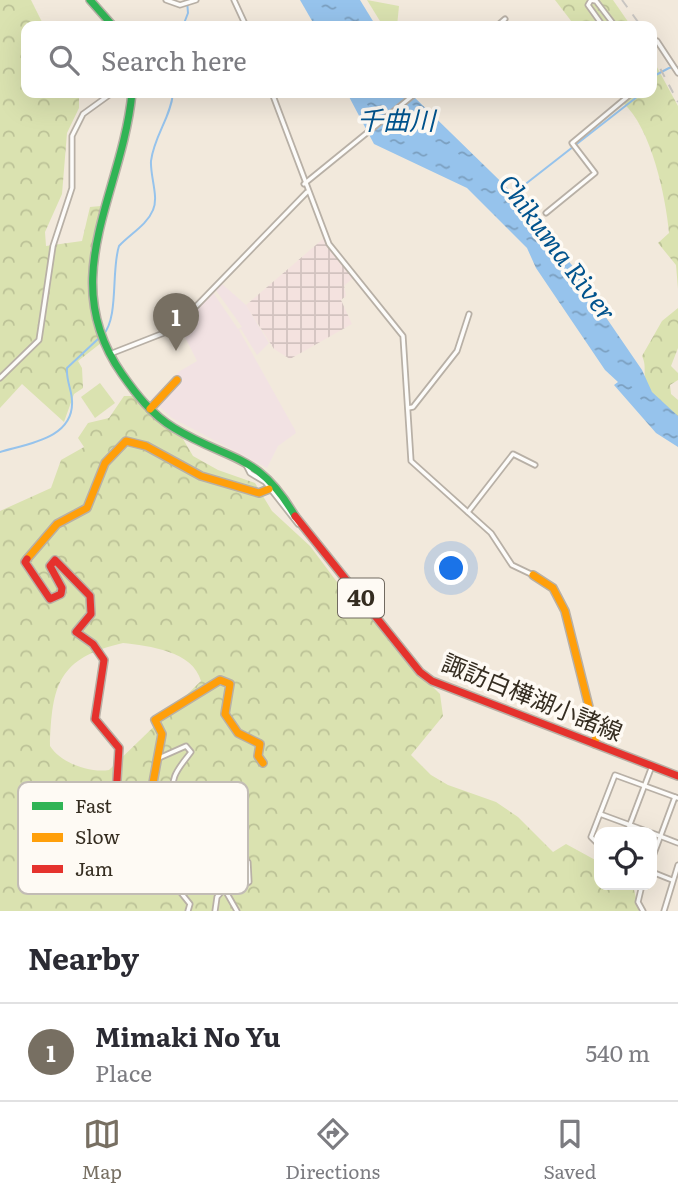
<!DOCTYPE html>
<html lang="en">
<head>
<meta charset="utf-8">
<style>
	:root { --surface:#fff; --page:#f7f7f7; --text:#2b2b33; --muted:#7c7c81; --line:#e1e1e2; --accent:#776f62 }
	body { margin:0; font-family:Literata,"Noto Sans JP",serif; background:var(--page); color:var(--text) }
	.controls { position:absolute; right:21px; bottom:21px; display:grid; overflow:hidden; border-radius:14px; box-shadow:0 7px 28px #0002 }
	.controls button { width:63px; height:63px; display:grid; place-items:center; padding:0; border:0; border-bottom:2px solid var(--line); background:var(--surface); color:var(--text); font:35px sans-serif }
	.you { position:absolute; left:452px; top:569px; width:24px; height:24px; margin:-18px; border:5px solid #fff; border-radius:50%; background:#1a73e8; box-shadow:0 0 0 10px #1a73e833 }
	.badge { display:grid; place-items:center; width:46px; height:46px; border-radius:50%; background:var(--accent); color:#fff; font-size:23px; font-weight:700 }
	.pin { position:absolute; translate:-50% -58px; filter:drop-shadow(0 2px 4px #0008) }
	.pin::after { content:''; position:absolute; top:37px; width:24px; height:21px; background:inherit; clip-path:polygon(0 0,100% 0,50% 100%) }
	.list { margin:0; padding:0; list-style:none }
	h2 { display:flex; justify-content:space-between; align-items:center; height:91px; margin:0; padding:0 28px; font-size:30px }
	h2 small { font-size:23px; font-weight:400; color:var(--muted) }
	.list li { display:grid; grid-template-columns:46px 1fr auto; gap:21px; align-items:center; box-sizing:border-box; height:98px; padding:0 28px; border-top:2px solid var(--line) }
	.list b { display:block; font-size:26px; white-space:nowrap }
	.list p { margin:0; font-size:23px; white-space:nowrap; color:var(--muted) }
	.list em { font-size:23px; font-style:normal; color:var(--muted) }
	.icon { flex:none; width:38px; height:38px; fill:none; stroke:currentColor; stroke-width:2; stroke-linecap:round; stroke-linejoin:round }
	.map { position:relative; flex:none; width:678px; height:911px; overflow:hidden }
	.search { position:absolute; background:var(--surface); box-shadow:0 7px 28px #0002; left:21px; right:21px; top:21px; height:77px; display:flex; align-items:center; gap:18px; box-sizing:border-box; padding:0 24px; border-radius:14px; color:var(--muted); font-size:26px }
	.sheet { height:189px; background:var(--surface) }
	nav { display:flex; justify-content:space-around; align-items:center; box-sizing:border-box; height:98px; border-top:2px solid var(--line); background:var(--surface); font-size:19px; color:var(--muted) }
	nav a { display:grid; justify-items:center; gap:4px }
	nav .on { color:var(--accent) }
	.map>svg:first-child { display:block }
	.commercial { fill:#f2e2e3 }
	.industrial { fill:url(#industrial-grid) }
	.grass { fill:#dae2b0 }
	.forest { fill:url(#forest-crowns); fill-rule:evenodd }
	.water { fill:url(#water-ripples) }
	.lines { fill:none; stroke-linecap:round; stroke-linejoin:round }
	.stream { stroke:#96c3ec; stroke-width:2 }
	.street-tunnel { stroke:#ccc3b7; stroke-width:3.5; stroke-dasharray:3.5 2; stroke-linecap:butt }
	.street-casing { stroke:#b8b0a6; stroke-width:7 }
	.fast-casing { stroke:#b8b0a6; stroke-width:10 }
	.slow-casing { stroke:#b8b0a6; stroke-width:10 }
	.jam-casing { stroke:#b8b0a6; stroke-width:10 }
	.street { stroke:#fdfcfa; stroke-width:3.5 }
	.fast { stroke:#30b455; stroke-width:7 }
	.slow { stroke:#ff9f0a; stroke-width:7 }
	.jam { stroke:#e5322d; stroke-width:7 }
	.rail { stroke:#c9c6c2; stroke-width:2; stroke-dasharray:9 9; stroke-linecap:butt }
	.labels { text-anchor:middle; stroke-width:7; stroke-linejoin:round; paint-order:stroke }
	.shield { fill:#fefaf4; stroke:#716a60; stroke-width:2 }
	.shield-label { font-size:23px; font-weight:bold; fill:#352d21 }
	.street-label { font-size:24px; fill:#352d21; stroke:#fefaf4 }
	.water-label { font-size:26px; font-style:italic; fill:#01538d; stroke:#fefaf4 }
	.key { fill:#fefaf4; stroke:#c2bcb5; stroke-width:2 }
	.key-label { font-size:19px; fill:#352d21 }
</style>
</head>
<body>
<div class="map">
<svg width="678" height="911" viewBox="0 0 678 911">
	<defs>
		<pattern id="industrial-grid" width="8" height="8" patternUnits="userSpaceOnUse" patternTransform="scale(1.75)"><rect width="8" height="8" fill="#f4e2df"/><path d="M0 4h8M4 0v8" fill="none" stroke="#d2c2bf"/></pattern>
		<pattern id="forest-crowns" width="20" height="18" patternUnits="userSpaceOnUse" patternTransform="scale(1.75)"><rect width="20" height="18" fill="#dae2b0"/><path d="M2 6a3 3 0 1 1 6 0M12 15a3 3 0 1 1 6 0" fill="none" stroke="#bcc297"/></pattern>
		<pattern id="water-ripples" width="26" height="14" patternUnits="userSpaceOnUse" patternTransform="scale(1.75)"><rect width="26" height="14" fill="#96c3ec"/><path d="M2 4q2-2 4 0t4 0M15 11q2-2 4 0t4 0" fill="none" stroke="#7b9fbf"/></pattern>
	</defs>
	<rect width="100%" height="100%" fill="#f2e9dc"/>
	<path class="commercial" d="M221 283 246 305 269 343 257 355 241 329 239 330 295 430 296 433 278 446 267 468 172 418 151 399 180 371 197 361 185 337 181 338 178 331 174 332 212 291 238 329 242 327 215 289Z"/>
	<path class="industrial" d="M324 238 353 278 344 286 346 296 341 300 352 324 290 359 274 349 246 305Z"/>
	<g class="grass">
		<path d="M367 0 399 6 397 26H383Z"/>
		<path d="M100 383 115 403 95 418 81 397Z"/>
	</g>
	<g class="forest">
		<path d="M0 0H31L44 26H26V93H79V108L67 133 62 194 45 232 46 246 82 241 90 207 101 206 100 225 90 250 89 287 93 323 101 343 78 361 82 368 83 388 74 394 64 422 22 384 0 408Z"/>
		<path d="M555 0H613L631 26H575Z"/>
		<path d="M652 58 678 106V289L676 265 658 243 669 233C666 197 651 127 623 103L634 93H652Z"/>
		<path d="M678 308V348L671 366 678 373V380L670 385 671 394 678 400V417C666 408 648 393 645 378 644 370 646 364 642 356L662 321Z"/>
		<path d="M124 396H135L183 439 193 456 218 470 255 483 272 511 310 546 340 586 374 619 400 654 440 694 443 716 411 755 431 775 448 785 496 802 518 817 553 852 566 844 599 862V885H633L639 911H0V511L51 488 61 460 84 447 78 438 88 423 109 418ZM123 643C149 646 193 651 201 681L109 770C89 773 61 763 50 746 52 685 58 658 123 643Z"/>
	</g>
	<g class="water">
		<path d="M300 0H360L376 26H315Z"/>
		<path d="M347 93H410L525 205 531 217 588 284 590 294 642 370 652 392 678 416V447L656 433 614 385 618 382 605 370 536 268 527 248 467 188 374 144Z"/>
	</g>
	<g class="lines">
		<g class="stream">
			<path d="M183 26 188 13 187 0"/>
			<path d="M652 77 669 68 678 67"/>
			<path d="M514 193 642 93"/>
			<path d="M103 335C119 318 111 270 119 246 130 234 147 225 153 210 159 197 150 176 151 161 154 136 171 117 173 93"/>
			<path d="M0 452C26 444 74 439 72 401 72 390 66 381 67 368L98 339"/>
		</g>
		<path class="street-tunnel" d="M652 46 657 41"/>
		<g class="street-casing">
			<g id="street">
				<path d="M166 0 180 5 196 0"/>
				<path d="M234 0 246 26"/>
				<path d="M591 0 596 1 615 26"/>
				<path d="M591 0 588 5 603 26"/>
				<path d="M497 26 505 19"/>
				<path d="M657 41 678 73"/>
				<path d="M272 93 329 244 403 336 411 461 491 533 512 565 533 575"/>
				<path d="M304 184 416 93"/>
				<path d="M546 213 595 173 572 143 632 93"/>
				<path d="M110 354 174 329 307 192"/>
				<path d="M0 378 39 340 53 246 72 188V136L83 114 112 93"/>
				<path d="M408 408 413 407 457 351 469 314"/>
				<path d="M246 465 250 473 265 482 298 524"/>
				<path d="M468 512 513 454 535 465"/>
				<path d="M159 758 186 746 191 752C180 767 167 778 176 799"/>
				<path d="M142 805 156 855 166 874 190 904 188 911"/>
				<path d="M600 814 649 832"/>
				<path d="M627 832 652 766"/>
				<path d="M652 833 678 843"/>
				<path d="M599 845 591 837 615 775 678 798"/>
				<path d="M652 859 675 797"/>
				<path d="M652 872 672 880"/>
				<path d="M642 885 638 902 643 911"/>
				<path d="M227 893 249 882 248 862 235 856 208 852 205 855 237 911"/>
				<path d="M215 911 217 897 224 889"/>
				<path d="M664 911 678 865"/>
			</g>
		</g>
		<g class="fast-casing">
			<g id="fast">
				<path d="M90 0 113 26"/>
				<path d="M132 93C122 195 55 278 122 374 136 394 152 415 174 428 230 462 258 452 295 516"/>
			</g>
		</g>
		<g class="slow-casing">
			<g id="slow">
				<path d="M150 409 177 380"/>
				<path d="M27 559 57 524 87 508 105 463 126 441 146 446 201 476 259 493 269 489"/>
				<path d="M533 575 553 588 565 611 596 735 595 744"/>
				<path d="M117 829 118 834 125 835 134 801 150 799 162 734 155 720 220 680 230 684 225 714 238 733 260 744 258 756 263 763"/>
			</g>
		</g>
		<g class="jam-casing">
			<g id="jam">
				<path d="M295 516 420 672 432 681 678 776"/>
				<path d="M27 559 25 562 50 599 61 594 62 588 50 566 55 560 90 596 91 614 76 632 93 644 104 660 95 719 119 748 115 811 117 829"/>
			</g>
		</g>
		<use href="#street" class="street"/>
		<use href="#fast" class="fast"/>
		<use href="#slow" class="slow"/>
		<use href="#jam" class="jam"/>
		<g class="rail">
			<path d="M622 0 641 26"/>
			<path d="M652 53 678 102"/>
		</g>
	</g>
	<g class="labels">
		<rect class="shield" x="338" y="578.5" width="46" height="39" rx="5"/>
		<g class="shield-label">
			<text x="361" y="606">40</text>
		</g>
		<g class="street-label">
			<text transform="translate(532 698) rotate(22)" y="8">諏訪白樺湖小諸線</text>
		</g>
		<g class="water-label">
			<text x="396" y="130">千曲川</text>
			<text transform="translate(557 248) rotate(53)" y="9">Chikuma River</text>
		</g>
	</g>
	<rect x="18" y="782" width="230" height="112" rx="10" class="key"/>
	<rect x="32" y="802" width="31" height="8" fill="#30b455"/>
	<rect x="32" y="833" width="31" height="9" fill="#ff9f0a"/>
	<rect x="32" y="865" width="31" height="8" fill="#e5322d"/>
	<g class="key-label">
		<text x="75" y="813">Fast</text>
		<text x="75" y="844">Slow</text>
		<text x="75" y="876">Jam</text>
	</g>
</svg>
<div class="controls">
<button><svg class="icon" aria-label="locate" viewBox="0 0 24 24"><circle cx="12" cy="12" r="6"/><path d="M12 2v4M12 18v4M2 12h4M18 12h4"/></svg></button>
</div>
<div class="you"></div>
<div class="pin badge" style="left:176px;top:351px">1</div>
<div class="search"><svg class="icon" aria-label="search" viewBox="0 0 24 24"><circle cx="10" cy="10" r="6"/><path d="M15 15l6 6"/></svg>Search here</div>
</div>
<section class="sheet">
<h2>Nearby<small></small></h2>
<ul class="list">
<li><span class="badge">1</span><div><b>Mimaki No Yu</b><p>Place</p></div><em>540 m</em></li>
</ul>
</section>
<nav>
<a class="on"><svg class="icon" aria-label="map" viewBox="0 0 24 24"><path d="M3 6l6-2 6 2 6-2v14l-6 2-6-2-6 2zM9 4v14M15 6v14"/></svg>Map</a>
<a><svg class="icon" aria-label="directions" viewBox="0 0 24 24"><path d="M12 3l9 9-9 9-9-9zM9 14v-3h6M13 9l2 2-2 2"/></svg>Directions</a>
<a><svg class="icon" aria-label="saved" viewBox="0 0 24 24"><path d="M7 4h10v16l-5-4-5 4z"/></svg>Saved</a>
</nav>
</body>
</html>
